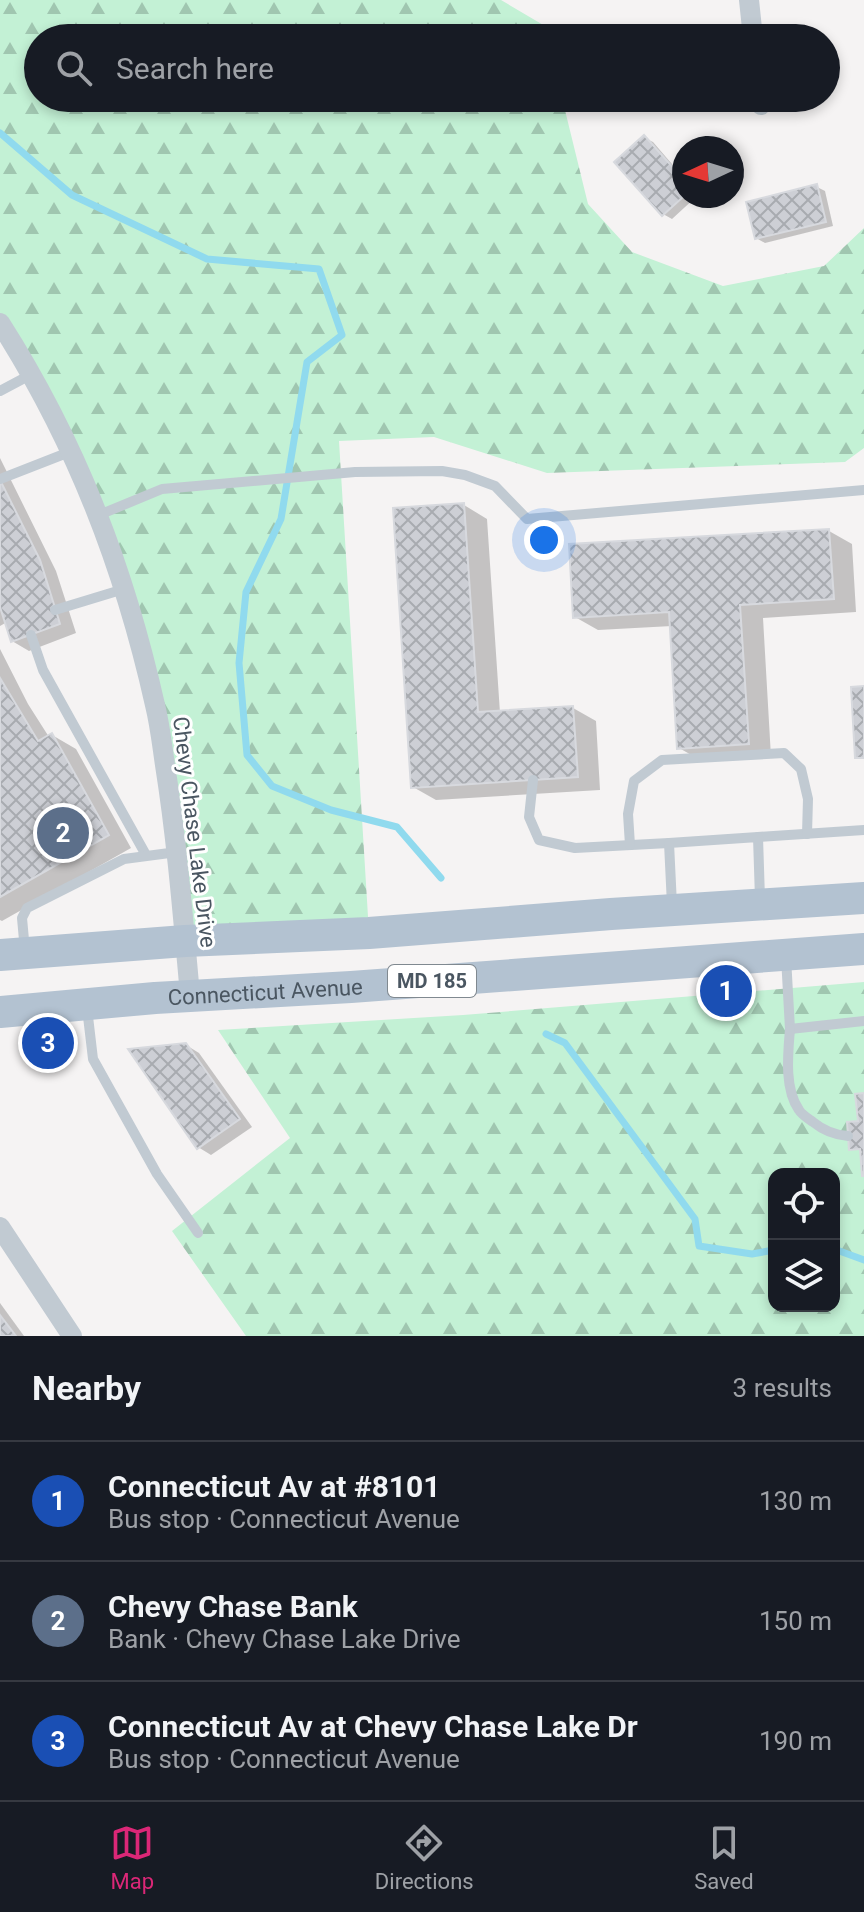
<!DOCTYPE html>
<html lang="en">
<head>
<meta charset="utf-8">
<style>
	:root { --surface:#171b24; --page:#242831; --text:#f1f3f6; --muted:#9ea1a6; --line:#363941; --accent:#db2777 }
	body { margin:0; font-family:Roboto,sans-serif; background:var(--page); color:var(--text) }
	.controls { position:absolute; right:24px; bottom:24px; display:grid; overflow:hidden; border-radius:16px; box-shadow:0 4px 12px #0003 }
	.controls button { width:72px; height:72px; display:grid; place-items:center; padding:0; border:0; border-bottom:2px solid var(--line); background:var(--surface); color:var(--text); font:40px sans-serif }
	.compass { position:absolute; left:672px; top:136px; width:72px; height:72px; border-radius:50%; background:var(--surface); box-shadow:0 4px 12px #0003; rotate:266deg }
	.you { position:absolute; left:544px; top:540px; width:28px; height:28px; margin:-20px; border:6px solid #fff; border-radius:50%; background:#1a73e8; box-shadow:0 0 0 12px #1a73e833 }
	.badge { display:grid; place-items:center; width:52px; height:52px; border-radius:50%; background:var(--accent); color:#fff; font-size:26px; font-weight:700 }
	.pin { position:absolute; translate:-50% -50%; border:4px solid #fff; box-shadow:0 2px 8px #0006 }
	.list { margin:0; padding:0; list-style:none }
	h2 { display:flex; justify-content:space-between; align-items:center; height:104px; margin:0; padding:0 32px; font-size:34px }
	h2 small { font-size:26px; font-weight:400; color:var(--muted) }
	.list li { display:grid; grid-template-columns:52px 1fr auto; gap:24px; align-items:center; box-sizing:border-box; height:120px; padding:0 32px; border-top:2px solid var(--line) }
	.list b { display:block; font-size:30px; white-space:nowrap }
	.list p { margin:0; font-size:26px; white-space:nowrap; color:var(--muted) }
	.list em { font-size:26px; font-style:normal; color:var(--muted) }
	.icon { flex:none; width:44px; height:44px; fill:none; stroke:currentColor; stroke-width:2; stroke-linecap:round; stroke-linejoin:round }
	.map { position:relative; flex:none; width:864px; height:1336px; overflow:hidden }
	.search { position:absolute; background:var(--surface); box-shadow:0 4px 12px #0003; left:24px; right:24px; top:24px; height:88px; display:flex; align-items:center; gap:20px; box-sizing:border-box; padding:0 28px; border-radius:44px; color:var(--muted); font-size:30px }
	.sheet { height:464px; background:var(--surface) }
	nav { display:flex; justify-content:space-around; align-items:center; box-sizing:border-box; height:112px; border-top:2px solid var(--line); background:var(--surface); font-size:22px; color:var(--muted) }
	nav a { display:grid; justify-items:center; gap:4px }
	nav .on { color:var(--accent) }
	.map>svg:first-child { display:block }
	.forest { fill:url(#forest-firs); fill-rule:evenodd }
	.shadow { fill:#0003 }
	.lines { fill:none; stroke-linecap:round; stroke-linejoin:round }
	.stream { stroke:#90daee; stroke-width:7 }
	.building { fill:url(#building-cross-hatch); stroke:#d7d9de; stroke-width:2 }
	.lane { stroke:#c1cad2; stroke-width:10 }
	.street { stroke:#c1cad2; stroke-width:20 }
	.primary { stroke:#b3c2d1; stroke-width:32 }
	.labels { text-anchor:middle; stroke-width:6; stroke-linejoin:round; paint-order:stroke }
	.shield { fill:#fff; stroke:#808990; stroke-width:2 }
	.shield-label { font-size:20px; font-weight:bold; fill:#4a5661 }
	.street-label { font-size:22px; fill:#4a5661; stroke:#fff }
</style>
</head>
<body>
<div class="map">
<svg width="864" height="1336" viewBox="0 0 864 1336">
	<defs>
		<pattern id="forest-firs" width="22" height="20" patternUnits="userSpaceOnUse" patternTransform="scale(2)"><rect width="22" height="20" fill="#c3f1d5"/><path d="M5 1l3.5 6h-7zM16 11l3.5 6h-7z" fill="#a0c6b0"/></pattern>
		<pattern id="building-cross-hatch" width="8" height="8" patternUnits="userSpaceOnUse" patternTransform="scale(2)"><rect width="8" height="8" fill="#cdcfd5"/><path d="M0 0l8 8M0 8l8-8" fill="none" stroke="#a8abb0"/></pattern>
	</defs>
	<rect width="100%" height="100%" fill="#f5f3f3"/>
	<g class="forest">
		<path d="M0 0H501L545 26 548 38H38V98H562L588 204 632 252 723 286 824 266 864 228V448L845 462 547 473 434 437 339 441 369 933 185 941 175 829 122 579 0 323Z"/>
		<path d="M864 982V1336H246L172 1231 290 1138 218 1030 463 1015ZM774 1174H834V1306H774Z"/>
	</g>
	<g class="shadow">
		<path d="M621 98H667V105L630 108 622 103Z"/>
		<path d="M644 138 653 142 684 178V196H697L672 219 663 214Z"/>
		<path d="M817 187 825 191 833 226 765 243 756 238Z"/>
		<path d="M0 458 56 571 76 633 29 651 12 641 7 622 0 626Z"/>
		<path d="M464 505 487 519 500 713 573 708 596 721 600 790 436 800 413 787Z"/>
		<path d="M829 531 852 544 856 612 763 618 771 757 702 761 679 748 672 626 598 630 575 617Z"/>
		<path d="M0 649 28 704 49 737 52 735 76 749 131 848 2 921 0 920Z"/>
		<path d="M186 1045 199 1053 252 1127 211 1155 198 1147Z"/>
		<path d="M0 1303 24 1336H0Z"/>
	</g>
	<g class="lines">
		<g class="stream">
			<path d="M0 133 72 195 207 259 319 269 342 335 307 362 281 519 246 592 239 663 247 755 272 786 331 810 397 827 441 878"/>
			<path d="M546 1034 565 1043 695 1219 699 1246 752 1254 774 1250"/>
			<path d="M834 1249 864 1260"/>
		</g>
	</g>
	<g class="building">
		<path d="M655 29V38H615V32Z"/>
		<path d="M619 98H660V101L620 104Z"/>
		<path d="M644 135 684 180V196L662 216 614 162Z"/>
		<path d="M817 184 826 222 755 239 746 202Z"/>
		<path d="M0 480 40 560 60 624 11 642 0 607Z"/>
		<path d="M464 503 478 712 573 706 578 777 411 788 393 508Z"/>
		<path d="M829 529 834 599 740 605 749 744 677 749 669 612 573 618 569 544Z"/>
		<path d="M0 678 38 741 52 733 109 835 0 897Z"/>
		<path d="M864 686V758H855L851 687Z"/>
		<path d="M186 1043 240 1119 197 1149 128 1049Z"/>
		<path d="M864 1093V1176H862L860 1149 849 1150 847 1122 858 1121 855 1094Z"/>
		<path d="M0 1315 16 1336H0Z"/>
	</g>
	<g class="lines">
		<g class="lane">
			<path d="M0 391 32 374"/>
			<path d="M0 479 72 451"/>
			<path d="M99 515 162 489 355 472 442 471 465 475 495 486 527 519 864 490"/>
			<path d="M55 610 124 589"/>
			<path d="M31 635 43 670 146 855"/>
			<path d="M533 780 529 817 539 840 575 848 669 843"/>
			<path d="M758 837 864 830"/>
			<path d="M630 845 628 814 634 781 662 760 784 753 801 769 808 799 807 834"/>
			<path d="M672 905 669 843 758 837 760 899"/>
			<path d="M25 951 22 918 27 908 124 859 177 852"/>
			<path d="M786 957 790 1029 864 1021"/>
			<path d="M87 1008 93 1059 157 1174 198 1233"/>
			<path d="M790 1029C788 1053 784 1089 799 1110 802 1115 809 1119 813 1122 824 1131 834 1135 848 1136"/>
		</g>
		<g class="street">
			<path d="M749 0 753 38"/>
			<path d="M760 98 761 105"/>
			<path d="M0 323C76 442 124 567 155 705 160 725 162 745 165 765 177 841 183 918 190 995"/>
			<path d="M0 1227 72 1336"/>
		</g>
		<g class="primary">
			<path d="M0 955 185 941 369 933 611 914 864 898"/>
			<path id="s1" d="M0 1012 155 998 351 987 864 949"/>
		</g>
	</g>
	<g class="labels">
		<rect class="shield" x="388" y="965" width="88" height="32" rx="6"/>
		<g class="shield-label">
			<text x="432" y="988">MD 185</text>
		</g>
		<g class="street-label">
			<text transform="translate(195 832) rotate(83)" y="8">Chevy Chase Lake Drive</text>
			<text dy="8" stroke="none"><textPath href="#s1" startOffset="266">Connecticut Avenue</textPath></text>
		</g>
	</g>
</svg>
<div class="controls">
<button><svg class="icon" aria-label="locate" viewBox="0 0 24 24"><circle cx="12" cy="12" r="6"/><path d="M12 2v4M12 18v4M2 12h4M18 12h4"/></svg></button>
<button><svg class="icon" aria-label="layers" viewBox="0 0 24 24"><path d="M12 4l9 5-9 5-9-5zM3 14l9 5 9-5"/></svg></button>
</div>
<svg class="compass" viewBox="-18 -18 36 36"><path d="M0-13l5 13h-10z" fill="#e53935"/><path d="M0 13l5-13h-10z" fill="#9ea1a6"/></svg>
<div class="you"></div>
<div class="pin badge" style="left:726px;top:991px;background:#1a4fb4">1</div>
<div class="pin badge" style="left:63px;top:833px;background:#5c6f8a">2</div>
<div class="pin badge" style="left:48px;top:1043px;background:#1a4fb4">3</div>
<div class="search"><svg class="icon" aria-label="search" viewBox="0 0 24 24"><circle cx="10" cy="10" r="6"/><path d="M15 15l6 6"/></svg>Search here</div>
</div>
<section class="sheet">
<h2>Nearby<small>3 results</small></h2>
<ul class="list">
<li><span class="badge" style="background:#1a4fb4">1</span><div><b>Connecticut Av at #8101</b><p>Bus stop · Connecticut Avenue</p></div><em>130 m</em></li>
<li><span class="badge" style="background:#5c6f8a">2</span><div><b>Chevy Chase Bank</b><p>Bank · Chevy Chase Lake Drive</p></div><em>150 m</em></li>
<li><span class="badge" style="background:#1a4fb4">3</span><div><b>Connecticut Av at Chevy Chase Lake Dr</b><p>Bus stop · Connecticut Avenue</p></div><em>190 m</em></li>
</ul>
</section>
<nav>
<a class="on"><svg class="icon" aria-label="map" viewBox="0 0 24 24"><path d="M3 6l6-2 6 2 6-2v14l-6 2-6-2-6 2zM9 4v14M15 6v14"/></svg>Map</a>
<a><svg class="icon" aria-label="directions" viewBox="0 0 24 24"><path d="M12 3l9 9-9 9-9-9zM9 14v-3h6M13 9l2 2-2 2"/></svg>Directions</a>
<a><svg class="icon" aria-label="saved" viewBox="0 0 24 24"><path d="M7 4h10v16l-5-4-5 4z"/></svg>Saved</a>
</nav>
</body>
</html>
